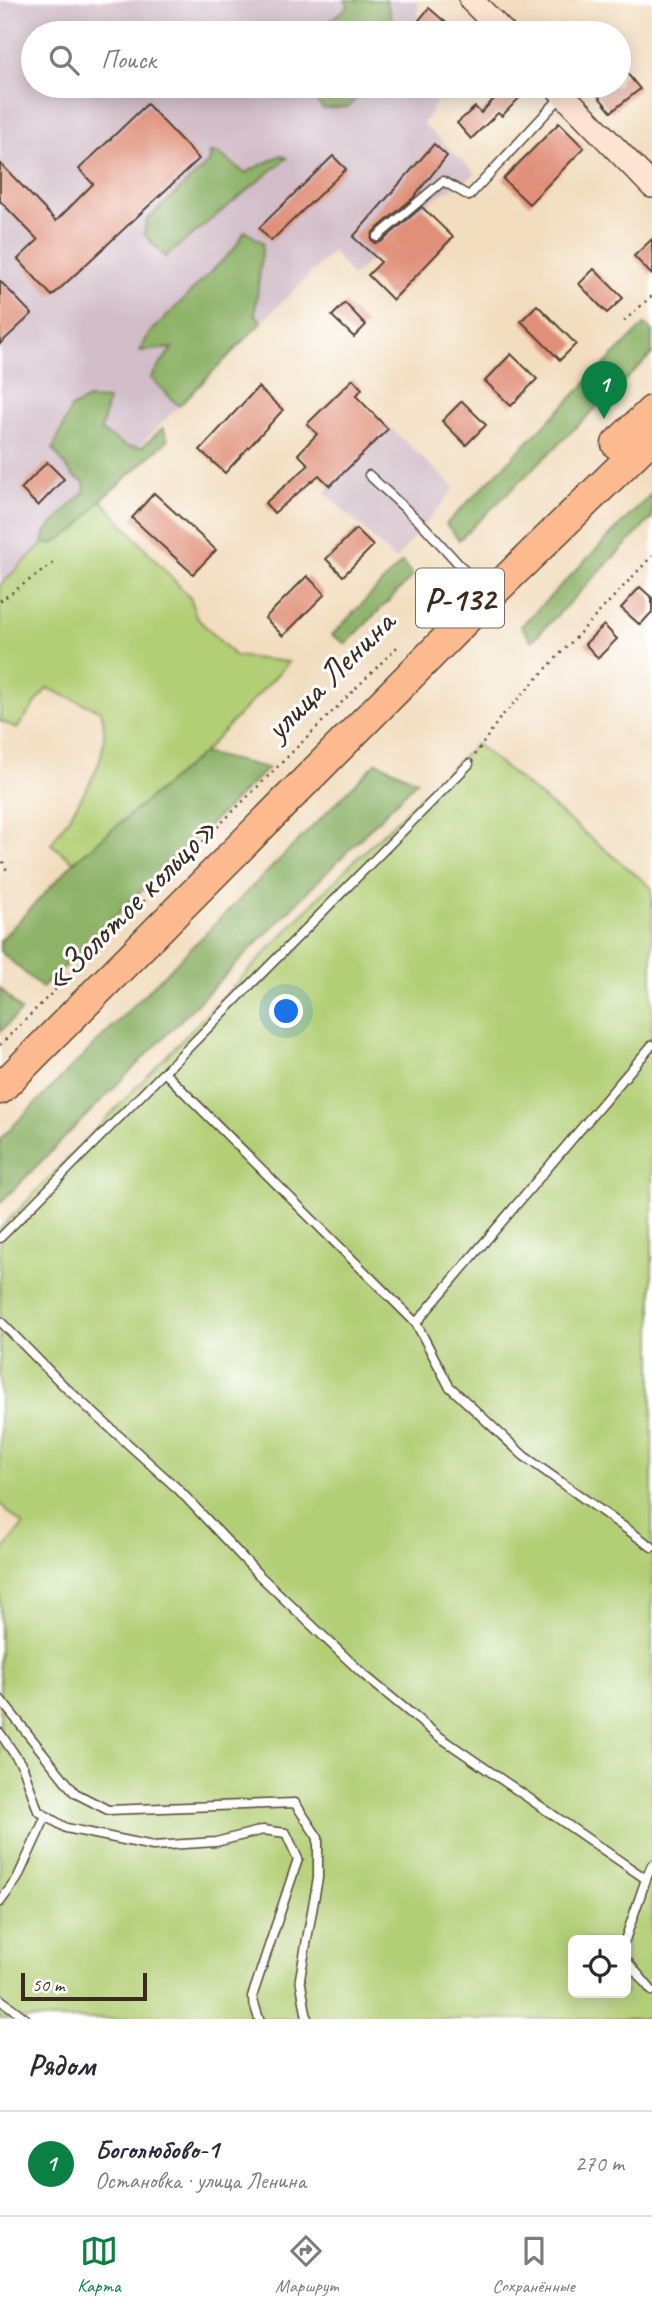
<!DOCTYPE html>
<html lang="ru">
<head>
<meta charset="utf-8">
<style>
	:root { --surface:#fff; --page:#f7f7f7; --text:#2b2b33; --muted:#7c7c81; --line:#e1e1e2; --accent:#0b8043 }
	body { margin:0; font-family:Caveat,sans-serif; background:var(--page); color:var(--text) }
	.controls { position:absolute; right:21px; bottom:21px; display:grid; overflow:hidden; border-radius:10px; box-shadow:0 4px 18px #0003 }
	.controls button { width:63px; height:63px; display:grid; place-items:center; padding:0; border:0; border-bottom:2px solid var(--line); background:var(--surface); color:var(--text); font:35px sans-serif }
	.scale { position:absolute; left:21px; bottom:18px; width:126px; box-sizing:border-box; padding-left:7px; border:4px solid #3b2a1e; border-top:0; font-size:19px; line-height:24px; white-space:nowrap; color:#3b2a1e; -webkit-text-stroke:5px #fff; paint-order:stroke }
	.you { position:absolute; left:287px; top:1012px; width:24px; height:24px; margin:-18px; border:5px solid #fff; border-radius:50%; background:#1a73e8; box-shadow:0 0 0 10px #1a73e833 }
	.badge { display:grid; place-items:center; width:46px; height:46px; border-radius:50%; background:var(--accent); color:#fff; font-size:23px; font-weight:700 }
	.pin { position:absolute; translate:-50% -58px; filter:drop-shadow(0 2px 4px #0008) }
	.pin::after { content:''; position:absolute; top:37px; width:24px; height:21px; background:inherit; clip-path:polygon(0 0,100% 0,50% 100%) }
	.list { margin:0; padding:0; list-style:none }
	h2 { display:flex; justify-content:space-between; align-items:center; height:91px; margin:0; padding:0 28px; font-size:30px }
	h2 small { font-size:23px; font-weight:400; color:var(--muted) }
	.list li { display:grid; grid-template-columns:46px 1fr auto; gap:21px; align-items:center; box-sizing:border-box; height:105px; padding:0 28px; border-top:2px solid var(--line) }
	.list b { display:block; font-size:26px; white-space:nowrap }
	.list p { margin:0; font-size:23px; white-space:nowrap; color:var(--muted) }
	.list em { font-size:23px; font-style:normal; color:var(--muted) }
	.icon { flex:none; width:38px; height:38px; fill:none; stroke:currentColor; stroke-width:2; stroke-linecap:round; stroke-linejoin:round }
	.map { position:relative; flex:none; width:652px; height:2019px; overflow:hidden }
	.search { position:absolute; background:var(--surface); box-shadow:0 4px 18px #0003; left:21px; right:21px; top:21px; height:77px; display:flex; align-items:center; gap:18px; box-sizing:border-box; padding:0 24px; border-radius:38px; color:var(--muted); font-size:26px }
	.sheet { height:196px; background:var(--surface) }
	nav { display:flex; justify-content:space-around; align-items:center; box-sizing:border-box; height:98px; border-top:2px solid var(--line); background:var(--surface); font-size:19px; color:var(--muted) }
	nav a { display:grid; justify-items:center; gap:4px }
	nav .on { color:var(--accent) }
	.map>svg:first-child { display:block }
	.industrial { fill:#d2bdc8 }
	.green { fill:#b2cf76; stroke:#767c4a; stroke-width:2; fill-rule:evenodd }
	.forest { fill:#8db267; stroke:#646e42; stroke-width:2 }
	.building { fill:#e09078 }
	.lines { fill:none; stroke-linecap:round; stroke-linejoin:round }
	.lane-casing { stroke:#564536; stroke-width:11 }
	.secondary-casing { stroke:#564536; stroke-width:26 }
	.highway-casing { stroke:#564536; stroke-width:33 }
	.path { stroke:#564536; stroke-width:2.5; stroke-dasharray:2 5; stroke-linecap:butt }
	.lane { stroke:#fff; stroke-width:8 }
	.secondary { stroke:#fee3d2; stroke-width:23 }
	.highway { stroke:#fcba8e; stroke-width:30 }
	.labels { text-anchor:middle; stroke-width:6; stroke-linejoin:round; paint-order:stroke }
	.shield { fill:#fff; stroke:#766a62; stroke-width:2 }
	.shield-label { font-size:33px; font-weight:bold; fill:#3b2a1e }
	.street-label { font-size:35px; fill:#3b2a1e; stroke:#fff }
</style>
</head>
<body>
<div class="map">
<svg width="652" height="2019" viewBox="0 0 652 2019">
	<rect width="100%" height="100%" fill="#fff"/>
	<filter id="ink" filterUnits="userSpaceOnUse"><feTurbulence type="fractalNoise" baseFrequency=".0143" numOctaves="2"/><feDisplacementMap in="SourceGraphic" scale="14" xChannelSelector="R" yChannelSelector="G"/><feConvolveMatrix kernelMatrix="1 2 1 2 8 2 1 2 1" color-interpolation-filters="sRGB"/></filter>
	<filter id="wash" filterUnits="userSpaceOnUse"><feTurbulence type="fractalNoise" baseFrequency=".00686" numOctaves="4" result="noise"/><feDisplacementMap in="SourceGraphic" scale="28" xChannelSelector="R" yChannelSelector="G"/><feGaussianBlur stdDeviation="1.57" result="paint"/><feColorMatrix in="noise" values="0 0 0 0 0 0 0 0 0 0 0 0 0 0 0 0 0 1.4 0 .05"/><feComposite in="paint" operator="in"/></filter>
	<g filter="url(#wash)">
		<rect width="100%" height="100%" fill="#f2ddbe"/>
		<g class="industrial">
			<path d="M0 0H417L419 20 435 33H33V86H446L423 124 476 174 434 198 352 277 333 251 0 586Z"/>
			<path d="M353 379 362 389 356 396 455 488 395 560 326 493 330 486 298 454 317 434 307 424Z"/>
		</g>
		<g class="green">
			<path d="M94 492 191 599 196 617 235 656 289 662 203 753 74 862 51 844C76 805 116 759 101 711L47 688 17 728 0 721V586Z"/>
			<path d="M476 744 652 888V2019H0V1555L23 1525 0 1504V1229L348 867ZM573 1940H626V1993H573Z"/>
		</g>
		<g class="forest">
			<path d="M345 0H386L392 19 406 33H321L322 27 349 6Z"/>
			<path d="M319 86H381L362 93 348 107 323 109 313 96Z"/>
			<path d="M210 153 220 154 245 173 281 155 287 158 165 257 144 234 146 221 210 161Z"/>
			<path d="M245 231 263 243 255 314 262 322 179 406 151 378 172 348 140 351 148 335 235 248Z"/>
			<path d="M645 324 652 331V354L459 540 446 524Z"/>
			<path d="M88 399 108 400 101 431 126 446 142 447 163 428 168 440 100 501 77 529 51 545 43 543 46 531 85 491 84 482 74 477 53 449 71 408Z"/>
			<path d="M652 493V518L532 641 521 626Z"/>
			<path d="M402 562 413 576 346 644 332 635Z"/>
			<path d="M203 753 268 768 42 988 0 951V941L74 862Z"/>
			<path d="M377 762 417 781 0 1203V1139Z"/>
			<path d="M0 988 21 1011 0 1032Z"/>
		</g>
		<g id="blocks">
			<g class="building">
				<path d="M429 8 458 33H435L419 20Z"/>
				<path d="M627 73 640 89 611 112 598 96 611 86H619V80Z"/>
				<path d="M506 86H518L525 92 502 116 498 113 471 139 457 123 475 107 481 113Z"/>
				<path d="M147 104 199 159 52 296 18 259 38 240 0 201V163L56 221 93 184 79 169Z"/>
				<path d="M559 123 584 148 529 204 503 179Z"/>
				<path d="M434 144 447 156 413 198 373 232 371 239 374 243 381 242 422 207 453 237 393 300 368 275 381 262 353 237Z"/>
				<path d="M333 156 346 169 271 241 259 228Z"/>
				<path d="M652 239V275L634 256Z"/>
				<path d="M594 269 623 298 607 313 579 284Z"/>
				<path d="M0 281 32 314 0 344Z"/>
				<path d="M345 303 366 325 354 337 332 316Z"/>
				<path d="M537 305 576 344 560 360 521 321Z"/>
				<path d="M511 354 537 379 511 406 485 381Z"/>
				<path d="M353 379 362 389 356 396 388 429 330 486 319 475 274 513 265 503 309 465 298 454 317 434 307 424Z"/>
				<path d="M258 387 283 410 225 473 200 450Z"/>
				<path d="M462 401 486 425 466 445 442 421Z"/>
				<path d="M47 462 64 479 38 506 21 489Z"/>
				<path d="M154 493 216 550 193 574 132 518Z"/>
				<path d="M356 529 373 546 343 576 326 559Z"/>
				<path d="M307 576 325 594 283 636 265 618Z"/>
				<path d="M640 587 652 598V612L640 625 621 608Z"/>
				<path d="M604 625 617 639 598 658 585 644Z"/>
			</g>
		</g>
	</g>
	<g filter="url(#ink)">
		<use href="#blocks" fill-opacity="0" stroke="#564536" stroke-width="2"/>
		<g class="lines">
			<g class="lane-casing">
				<g id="lane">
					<path d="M377 237 443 181 469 196 561 97"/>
					<path d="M369 475 424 526 475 582"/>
					<path d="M164 1072 416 1323 652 1045"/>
					<path d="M0 1238 469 764"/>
					<path d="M0 1321 65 1387 179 1490 258 1574 364 1675 437 1735 646 1879 625 1940"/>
					<path d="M416 1323 449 1386 524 1456 652 1547"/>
					<path d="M0 1699 75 1793 108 1810 295 1803 318 1838V1878L300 1978 307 2019"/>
					<path d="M0 1733 23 1767 38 1811 66 1828 153 1846 216 1842 263 1830 286 1833 298 1859 252 1997 259 2019"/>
					<path d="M646 1879 652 1865"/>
					<path d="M0 1902 17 1879 46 1816"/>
					<path d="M626 1960 652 1991"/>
					<path d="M0 1999 26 2019"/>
				</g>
			</g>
			<g class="secondary-casing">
				<g id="secondary">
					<path d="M471 0 504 33"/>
					<path d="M555 86 652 186"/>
				</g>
			</g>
			<g class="highway-casing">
				<g id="highway">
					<path d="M617 444 652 411"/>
					<path d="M0 1089 488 597 652 437"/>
				</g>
			</g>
			<g class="path">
				<path d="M624 321 652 296"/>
				<path d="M0 601 55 562"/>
				<path d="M475 755 500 718 652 556"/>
				<path d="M0 855 8 873"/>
				<path d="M0 1045 398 646"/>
			</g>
			<use href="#lane" class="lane"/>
			<use href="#secondary" class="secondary"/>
			<use href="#highway" class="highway"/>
		</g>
	</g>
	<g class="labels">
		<rect class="shield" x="416" y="568.5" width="88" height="59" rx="5"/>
		<g class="shield-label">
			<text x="460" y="610">Р-132</text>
		</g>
		<g class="street-label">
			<text transform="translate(329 675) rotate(-45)" y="12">улица Ленина</text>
			<text transform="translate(130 904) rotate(-45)" y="12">«Золотое кольцо»</text>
		</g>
	</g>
</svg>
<div class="controls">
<button><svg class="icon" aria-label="locate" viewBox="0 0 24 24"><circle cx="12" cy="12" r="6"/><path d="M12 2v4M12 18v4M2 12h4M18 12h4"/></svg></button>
</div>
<div class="scale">50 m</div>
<div class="you"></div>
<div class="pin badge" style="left:604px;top:419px">1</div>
<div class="search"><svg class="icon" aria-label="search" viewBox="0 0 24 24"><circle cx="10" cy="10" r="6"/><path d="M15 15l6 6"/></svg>Поиск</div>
</div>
<section class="sheet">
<h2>Рядом<small></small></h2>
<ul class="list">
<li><span class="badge">1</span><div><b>Боголюбово-1</b><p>Остановка · улица Ленина</p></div><em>270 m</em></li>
</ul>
</section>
<nav>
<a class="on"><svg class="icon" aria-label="map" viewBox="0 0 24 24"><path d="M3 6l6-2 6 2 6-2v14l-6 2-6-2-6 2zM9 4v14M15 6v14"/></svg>Карта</a>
<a><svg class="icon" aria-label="directions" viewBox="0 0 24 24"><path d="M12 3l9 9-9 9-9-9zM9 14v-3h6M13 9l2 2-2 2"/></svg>Маршрут</a>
<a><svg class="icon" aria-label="saved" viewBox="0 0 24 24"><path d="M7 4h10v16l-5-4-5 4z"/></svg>Сохранённые</a>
</nav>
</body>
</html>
